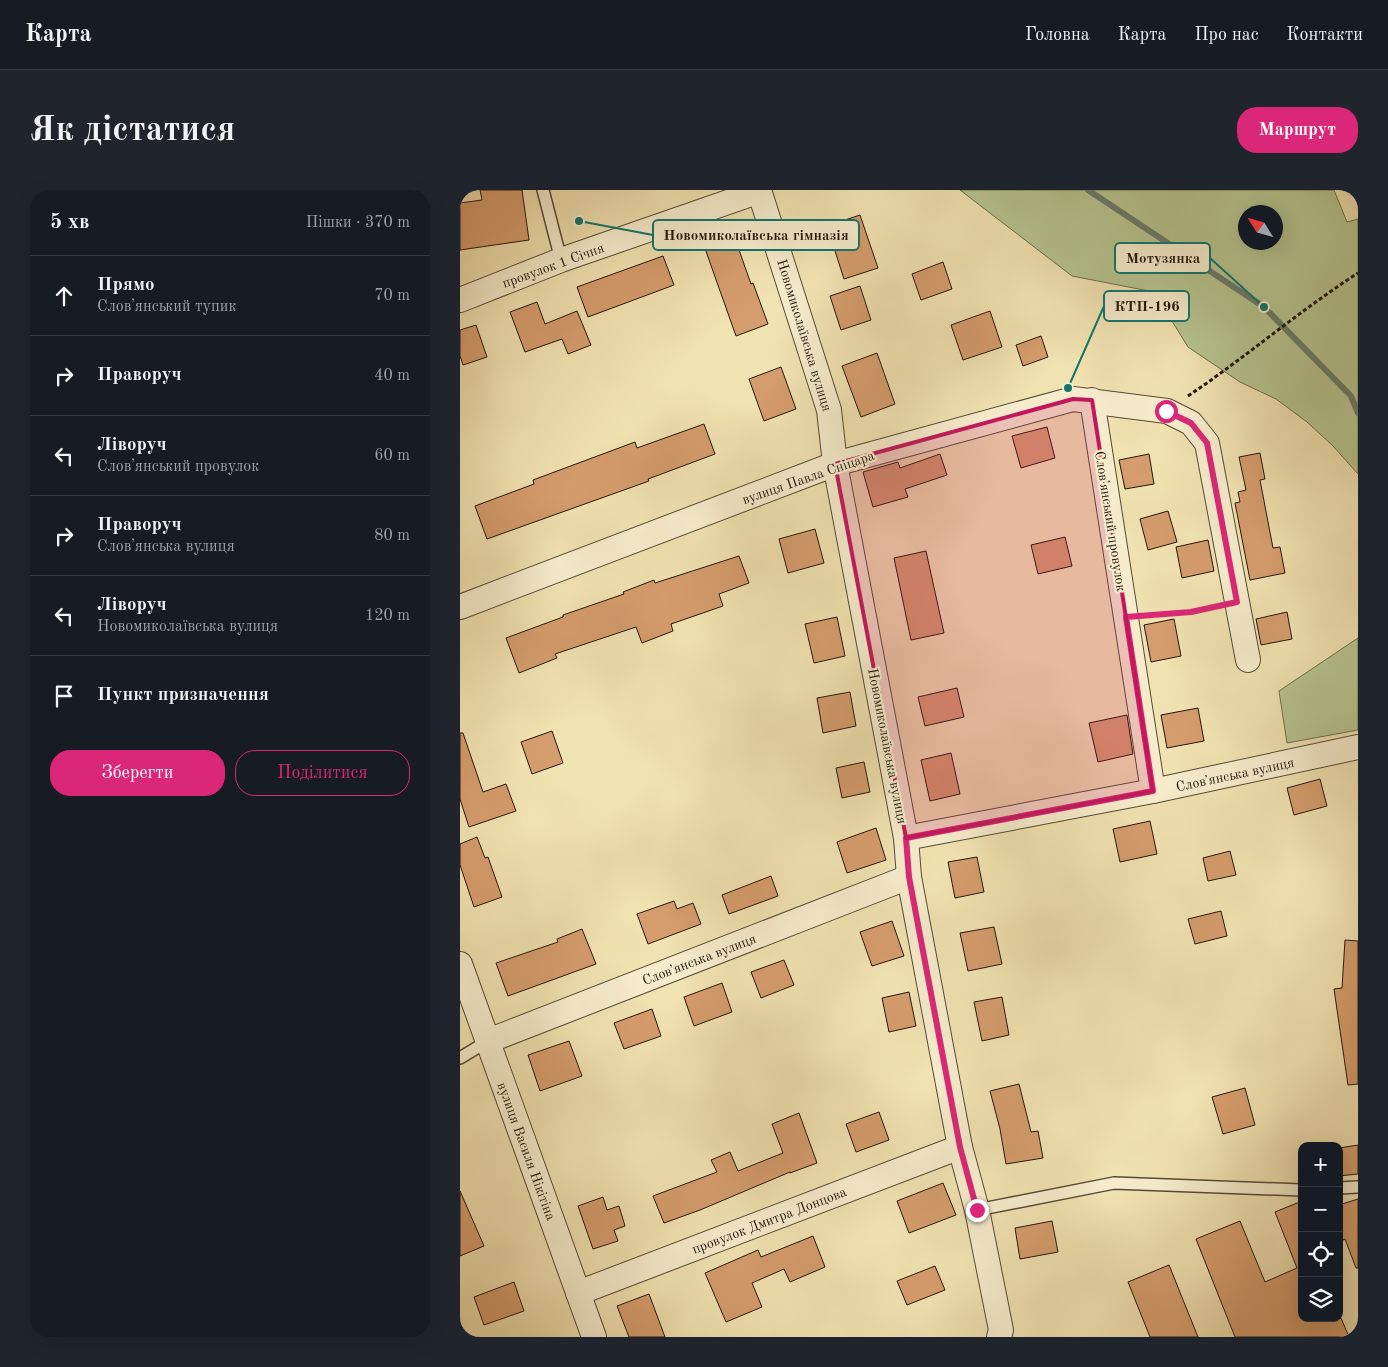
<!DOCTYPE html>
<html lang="uk">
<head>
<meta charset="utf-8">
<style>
	:root { --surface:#171b24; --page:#20242c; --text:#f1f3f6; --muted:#9ea1a6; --line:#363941; --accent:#db2777 }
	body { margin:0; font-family:"Old Standard TT",serif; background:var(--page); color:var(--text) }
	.controls { position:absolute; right:15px; bottom:15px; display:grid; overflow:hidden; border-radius:10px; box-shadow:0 5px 20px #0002 }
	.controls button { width:45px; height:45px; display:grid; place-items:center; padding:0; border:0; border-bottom:1px solid var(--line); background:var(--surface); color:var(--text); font:25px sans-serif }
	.compass { position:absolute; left:778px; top:15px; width:45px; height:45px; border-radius:50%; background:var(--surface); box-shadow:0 5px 20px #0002; rotate:307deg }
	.stop { position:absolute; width:15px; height:15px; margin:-11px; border:4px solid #db2777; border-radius:50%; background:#fff }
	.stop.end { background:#db2777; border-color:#fff; box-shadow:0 1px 5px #0008 }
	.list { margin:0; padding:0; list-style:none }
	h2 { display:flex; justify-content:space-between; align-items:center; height:65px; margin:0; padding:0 20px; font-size:21px }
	h2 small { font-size:16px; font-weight:400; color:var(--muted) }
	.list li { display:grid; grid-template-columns:32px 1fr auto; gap:15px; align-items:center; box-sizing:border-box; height:80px; padding:0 20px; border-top:1px solid var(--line) }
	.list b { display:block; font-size:19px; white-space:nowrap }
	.list p { margin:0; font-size:16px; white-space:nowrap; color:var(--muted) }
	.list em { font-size:16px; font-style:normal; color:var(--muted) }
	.actions { display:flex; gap:10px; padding:15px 20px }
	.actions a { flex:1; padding:11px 0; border:1px solid var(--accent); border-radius:20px; text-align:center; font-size:18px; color:var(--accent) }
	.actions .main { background:var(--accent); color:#fff }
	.icon { flex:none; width:28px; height:28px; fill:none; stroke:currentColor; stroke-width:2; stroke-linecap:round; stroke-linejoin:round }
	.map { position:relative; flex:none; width:898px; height:1147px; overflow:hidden; border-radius:20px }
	header { display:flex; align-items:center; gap:30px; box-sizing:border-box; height:70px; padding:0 25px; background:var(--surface); border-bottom:1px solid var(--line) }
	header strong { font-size:24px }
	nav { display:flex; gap:28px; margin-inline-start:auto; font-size:18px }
	.intro { display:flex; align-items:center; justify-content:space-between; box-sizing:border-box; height:120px; padding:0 30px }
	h1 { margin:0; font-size:35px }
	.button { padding:12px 22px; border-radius:20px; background:var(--accent); color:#fff; font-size:18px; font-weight:700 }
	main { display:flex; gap:30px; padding:0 30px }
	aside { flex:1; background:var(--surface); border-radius:20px; box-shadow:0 5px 20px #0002 }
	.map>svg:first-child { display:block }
	.green { fill:#b6c48f; stroke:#6c6e4e; fill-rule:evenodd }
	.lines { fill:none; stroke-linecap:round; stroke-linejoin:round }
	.stream { stroke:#6a7b6b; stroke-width:6 }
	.building { fill:#d59c6d; stroke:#21170d }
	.lane-casing { stroke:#554a36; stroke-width:14 }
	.street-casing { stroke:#554a36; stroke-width:26 }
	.path { stroke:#21170d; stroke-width:3; stroke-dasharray:4 2.5; stroke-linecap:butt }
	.lane { stroke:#f6eccc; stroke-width:11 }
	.street { stroke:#f6eccc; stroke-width:24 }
	.route { stroke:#db2777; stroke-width:6 }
	.marked { fill:#c2185b; fill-opacity:0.2; stroke:#c2185b; stroke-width:4; stroke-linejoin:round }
	.labels { text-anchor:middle; stroke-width:4.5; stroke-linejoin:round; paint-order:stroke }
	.street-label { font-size:14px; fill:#21170d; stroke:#f6eccc }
	.leader { fill:none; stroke:#0f766e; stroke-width:2 }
	.callout-dot { fill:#0f766e; stroke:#f6eccc; stroke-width:2 }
	.callout { fill:#f6eccc; stroke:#0f766e; stroke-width:2 }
	.callout-label { font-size:15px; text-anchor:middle; font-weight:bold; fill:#21170d }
</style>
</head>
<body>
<header>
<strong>Карта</strong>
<nav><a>Головна</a><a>Карта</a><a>Про нас</a><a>Контакти</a></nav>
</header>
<div class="intro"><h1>Як дістатися</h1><a class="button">Маршрут</a></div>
<main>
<aside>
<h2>5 хв<small>Пішки · 370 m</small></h2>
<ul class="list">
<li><svg class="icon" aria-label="ahead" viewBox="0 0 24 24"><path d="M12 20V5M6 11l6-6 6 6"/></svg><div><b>Прямо</b><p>Словʼянський тупик</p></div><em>70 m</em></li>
<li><svg class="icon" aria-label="right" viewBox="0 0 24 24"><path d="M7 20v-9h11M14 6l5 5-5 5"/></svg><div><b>Праворуч</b></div><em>40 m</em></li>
<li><svg class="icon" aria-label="left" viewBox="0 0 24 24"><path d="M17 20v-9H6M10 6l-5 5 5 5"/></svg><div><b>Ліворуч</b><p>Словʼянський провулок</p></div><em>60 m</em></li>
<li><svg class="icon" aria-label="right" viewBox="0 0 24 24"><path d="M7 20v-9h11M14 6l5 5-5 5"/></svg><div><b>Праворуч</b><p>Словʼянська вулиця</p></div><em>80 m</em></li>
<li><svg class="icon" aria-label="left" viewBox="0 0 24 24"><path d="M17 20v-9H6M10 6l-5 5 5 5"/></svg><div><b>Ліворуч</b><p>Новомиколаївська вулиця</p></div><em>120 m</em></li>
<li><svg class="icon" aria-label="arrive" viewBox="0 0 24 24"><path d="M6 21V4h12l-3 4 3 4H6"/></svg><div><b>Пункт призначення</b></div></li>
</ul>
<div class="actions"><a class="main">Зберегти</a><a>Поділитися</a></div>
</aside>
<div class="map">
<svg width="898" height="1147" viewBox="0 0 898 1147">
	<rect width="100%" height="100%" fill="#f1e2b1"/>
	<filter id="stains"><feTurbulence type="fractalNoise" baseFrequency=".004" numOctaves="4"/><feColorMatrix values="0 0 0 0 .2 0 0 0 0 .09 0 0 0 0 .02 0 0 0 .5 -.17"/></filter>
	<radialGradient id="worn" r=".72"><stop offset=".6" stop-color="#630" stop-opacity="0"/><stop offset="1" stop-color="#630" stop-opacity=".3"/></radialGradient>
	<g class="green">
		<path d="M500 0H874L887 32 898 29V284L873 256 847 232 816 209 780 192 728 157 694 102 612 86ZM786 22H816V52H786Z"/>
		<path d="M898 448V540L827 553 819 501Z"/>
	</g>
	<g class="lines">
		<path class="stream" d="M628 0 804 117 891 206 898 223"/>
	</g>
	<g class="building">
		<path d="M20 0H62L69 50 0 60V13L22 10Z"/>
		<path d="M400 25 418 78 384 89 367 36Z"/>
		<path d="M272 40 291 94 293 93 308 134 276 146 242 50Z"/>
		<path d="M203 66 214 95 128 127 117 97Z"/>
		<path d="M483 72 492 99 461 110 452 84Z"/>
		<path d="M400 96 411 130 381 140 370 106Z"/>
		<path d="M77 112 85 134 117 121 131 155 108 164 102 149 65 162 50 122Z"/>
		<path d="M530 121 542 157 503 170 491 135Z"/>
		<path d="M16 135 27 167 3 175 0 166V140Z"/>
		<path d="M581 146 588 167 563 176 556 155Z"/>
		<path d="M417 163 435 214 401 227 382 176Z"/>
		<path d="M321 177 336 219 304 231 289 189Z"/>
		<path d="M244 234 255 264 188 289 189 291 27 349 15 316 74 294 73 290 175 252 177 258Z"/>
		<path d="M587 237 595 268 561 278 552 246Z"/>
		<path d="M800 263 805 289 800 290 813 358 820 357 825 383 790 390 775 313 780 312 778 302 786 300 779 267Z"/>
		<path d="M480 264 487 285 445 299 448 307 413 317 403 282 438 272 440 278Z"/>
		<path d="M689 264 694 294 665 299 659 270Z"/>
		<path d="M708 321 717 352 688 360 680 329Z"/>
		<path d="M355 339 364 373 328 383 319 349Z"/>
		<path d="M605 347 612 376 578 384 571 355Z"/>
		<path d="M748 350 754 381 722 388 716 357Z"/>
		<path d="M466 361 484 443 451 450 434 368Z"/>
		<path d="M279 366 289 393 259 404 263 416 211 434 213 441 182 453 176 437 95 464 97 468 59 483 46 448 103 427V425L164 404 163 402 194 390 195 393Z"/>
		<path d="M827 422 832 449 801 455 796 429Z"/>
		<path d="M377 427 385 466 354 473 345 434Z"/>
		<path d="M714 429 721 466 691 472 684 435Z"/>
		<path d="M497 498 504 527 465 536 458 507Z"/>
		<path d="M390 502 396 536 363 543 357 508Z"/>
		<path d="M738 518 744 551 707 558 701 525Z"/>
		<path d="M667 525 673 564 638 572 629 533Z"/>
		<path d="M92 541 103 573 72 584 61 552Z"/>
		<path d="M0 543H3L23 602 46 594 56 621 9 637 0 609Z"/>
		<path d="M491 563 500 604 470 611 461 570Z"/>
		<path d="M404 572 410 602 382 608 376 578Z"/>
		<path d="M860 589 867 616 834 625 827 598Z"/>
		<path d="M690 631 697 664 660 672 653 639Z"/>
		<path d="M416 638 426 670 387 683 377 652Z"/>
		<path d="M17 647 25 668 28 667 42 707 14 717 0 675V654Z"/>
		<path d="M770 661 776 685 748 691 743 668Z"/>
		<path d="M517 667 524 702 495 708 488 672Z"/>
		<path d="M311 686 318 706 269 724 262 705Z"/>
		<path d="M214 711 217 719 233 713 241 734 188 754 177 724Z"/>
		<path d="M761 721 767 746 735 754 728 729Z"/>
		<path d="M432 731 444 766 412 776 400 742Z"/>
		<path d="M534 737 542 774 508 781 500 743Z"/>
		<path d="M122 739 136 774 48 806 36 773 98 752 97 749Z"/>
		<path d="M885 750 898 751V894L888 895 874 799 882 798Z"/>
		<path d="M324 770 334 795 301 808 291 782Z"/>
		<path d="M262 793 272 822 234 836 224 807Z"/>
		<path d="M449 802 456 836 429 842 422 808Z"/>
		<path d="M542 807 549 845 522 851 514 812Z"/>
		<path d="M192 819 201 846 164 859 154 833Z"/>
		<path d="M109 851 122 886 80 901 68 865Z"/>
		<path d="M559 894 571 942 578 941 583 968 546 974 540 939 530 901Z"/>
		<path d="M785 898 795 935 763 944 752 907Z"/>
		<path d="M419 922 429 950 396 962 386 934Z"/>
		<path d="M339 923 357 973 330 983V982L240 1020 204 1033 193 1006 257 982 251 970 270 962 278 981 323 963 312 934Z"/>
		<path d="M898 955V984L879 986V958Z"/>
		<path d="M483 993 496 1025 449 1043 437 1011Z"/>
		<path d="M0 1001 24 1056 0 1066Z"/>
		<path d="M143 1007 147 1020 159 1016 165 1036 154 1040 158 1051 133 1059 118 1016Z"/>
		<path d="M898 1009V1078H896L885 1049 883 1050 879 1039V1015Z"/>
		<path d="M842 1011V1128H881L889 1147H775L736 1049 780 1031 805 1092 837 1078 815 1022Z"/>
		<path d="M592 1031 598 1062 560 1069 555 1038Z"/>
		<path d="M353 1046 365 1077 330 1092 324 1079 292 1093 302 1117 266 1132 245 1083 298 1060 301 1067Z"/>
		<path d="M709 1075 738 1147H690L668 1092Z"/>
		<path d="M475 1076 485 1100 447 1115 437 1091Z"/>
		<path d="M54 1092 64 1121 24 1135 14 1107Z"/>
		<path d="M189 1104 205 1147H169L157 1116Z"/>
	</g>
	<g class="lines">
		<g class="lane-casing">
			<g id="lane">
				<path d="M83 0 101 70"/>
				<path d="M0 868 28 851"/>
				<path d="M879 998 898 997"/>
				<path d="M517 1020 654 993 842 1000"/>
			</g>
		</g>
		<g class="street-casing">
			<g id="street">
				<path d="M299 0 369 220 375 274 446 648 449 687 500 957 517 1020 541 1140 539 1147"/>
				<path d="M0 110 101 70 300 1"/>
				<path d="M632 210 693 601"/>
				<path d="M0 417 375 274 613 209 707 221 731 233 747 253 788 470"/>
				<path d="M446 648 693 601 898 557"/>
				<path d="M0 774 134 1147"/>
				<path d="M28 851 449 687"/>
				<path d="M118 1103 500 957"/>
			</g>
		</g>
		<g class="path">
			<path d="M728 206C786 167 839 121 898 83"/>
			<path d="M687 426 731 422 757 417"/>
		</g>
		<use href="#lane" class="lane"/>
		<use href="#street" class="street"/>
	</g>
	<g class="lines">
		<path class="route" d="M517 1020 500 957 449 687 446 648 693 601 666 427 731 422 777 412 747 253 731 233 706 221"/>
	</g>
	<path class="marked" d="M613 209 632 210 693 601 446 648 375 274Z"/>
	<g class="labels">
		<g class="street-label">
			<text transform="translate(93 75) rotate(-20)" y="5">провулок 1 Січня</text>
			<text transform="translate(345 145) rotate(73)" y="5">Новомиколаївська вулиця</text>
			<text transform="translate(348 287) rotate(-19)" y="5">вулиця Павла Сніцара</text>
			<text transform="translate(651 331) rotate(81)" y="5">Словʼянський провулок</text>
			<text transform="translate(428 556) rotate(79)" y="5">Новомиколаївська вулиця</text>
			<text transform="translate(775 584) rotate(-12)" y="5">Словʼянська вулиця</text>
			<text transform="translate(239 769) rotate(-21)" y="5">Словʼянська вулиця</text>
			<text transform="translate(67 961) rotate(70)" y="5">вулиця Василя Нікітіна</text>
			<text transform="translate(309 1030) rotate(-21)" y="5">провулок Дмитра Донцова</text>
		</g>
	</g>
	<path class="leader" d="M119 31L193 45M804 117L750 68M608 198L644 116"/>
	<g class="callout-dot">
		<circle cx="119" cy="31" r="5"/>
		<circle cx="804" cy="117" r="5"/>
		<circle cx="608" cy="198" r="5"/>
	</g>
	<g class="callout">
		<rect x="193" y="30" width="206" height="30" rx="5"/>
		<rect x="655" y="53" width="95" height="30" rx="5"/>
		<rect x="644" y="101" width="85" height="30" rx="5"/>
	</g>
	<g class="callout-label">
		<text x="296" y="50">Новомиколаївська гімназія</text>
		<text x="703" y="73">Мотузянка</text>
		<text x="687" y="121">КТП-196</text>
	</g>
	<rect width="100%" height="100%" filter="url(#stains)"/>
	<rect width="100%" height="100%" fill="url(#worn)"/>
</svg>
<div class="controls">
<button>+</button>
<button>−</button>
<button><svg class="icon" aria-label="locate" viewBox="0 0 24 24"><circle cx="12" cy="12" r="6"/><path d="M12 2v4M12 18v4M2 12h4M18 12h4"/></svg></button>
<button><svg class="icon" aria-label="layers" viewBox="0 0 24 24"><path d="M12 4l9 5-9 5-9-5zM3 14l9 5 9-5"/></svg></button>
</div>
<svg class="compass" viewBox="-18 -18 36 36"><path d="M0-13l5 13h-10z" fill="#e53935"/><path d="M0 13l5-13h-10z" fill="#9ea1a6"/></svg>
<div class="stop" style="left:706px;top:221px"></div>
<div class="stop end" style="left:517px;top:1020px"></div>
</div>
</main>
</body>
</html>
